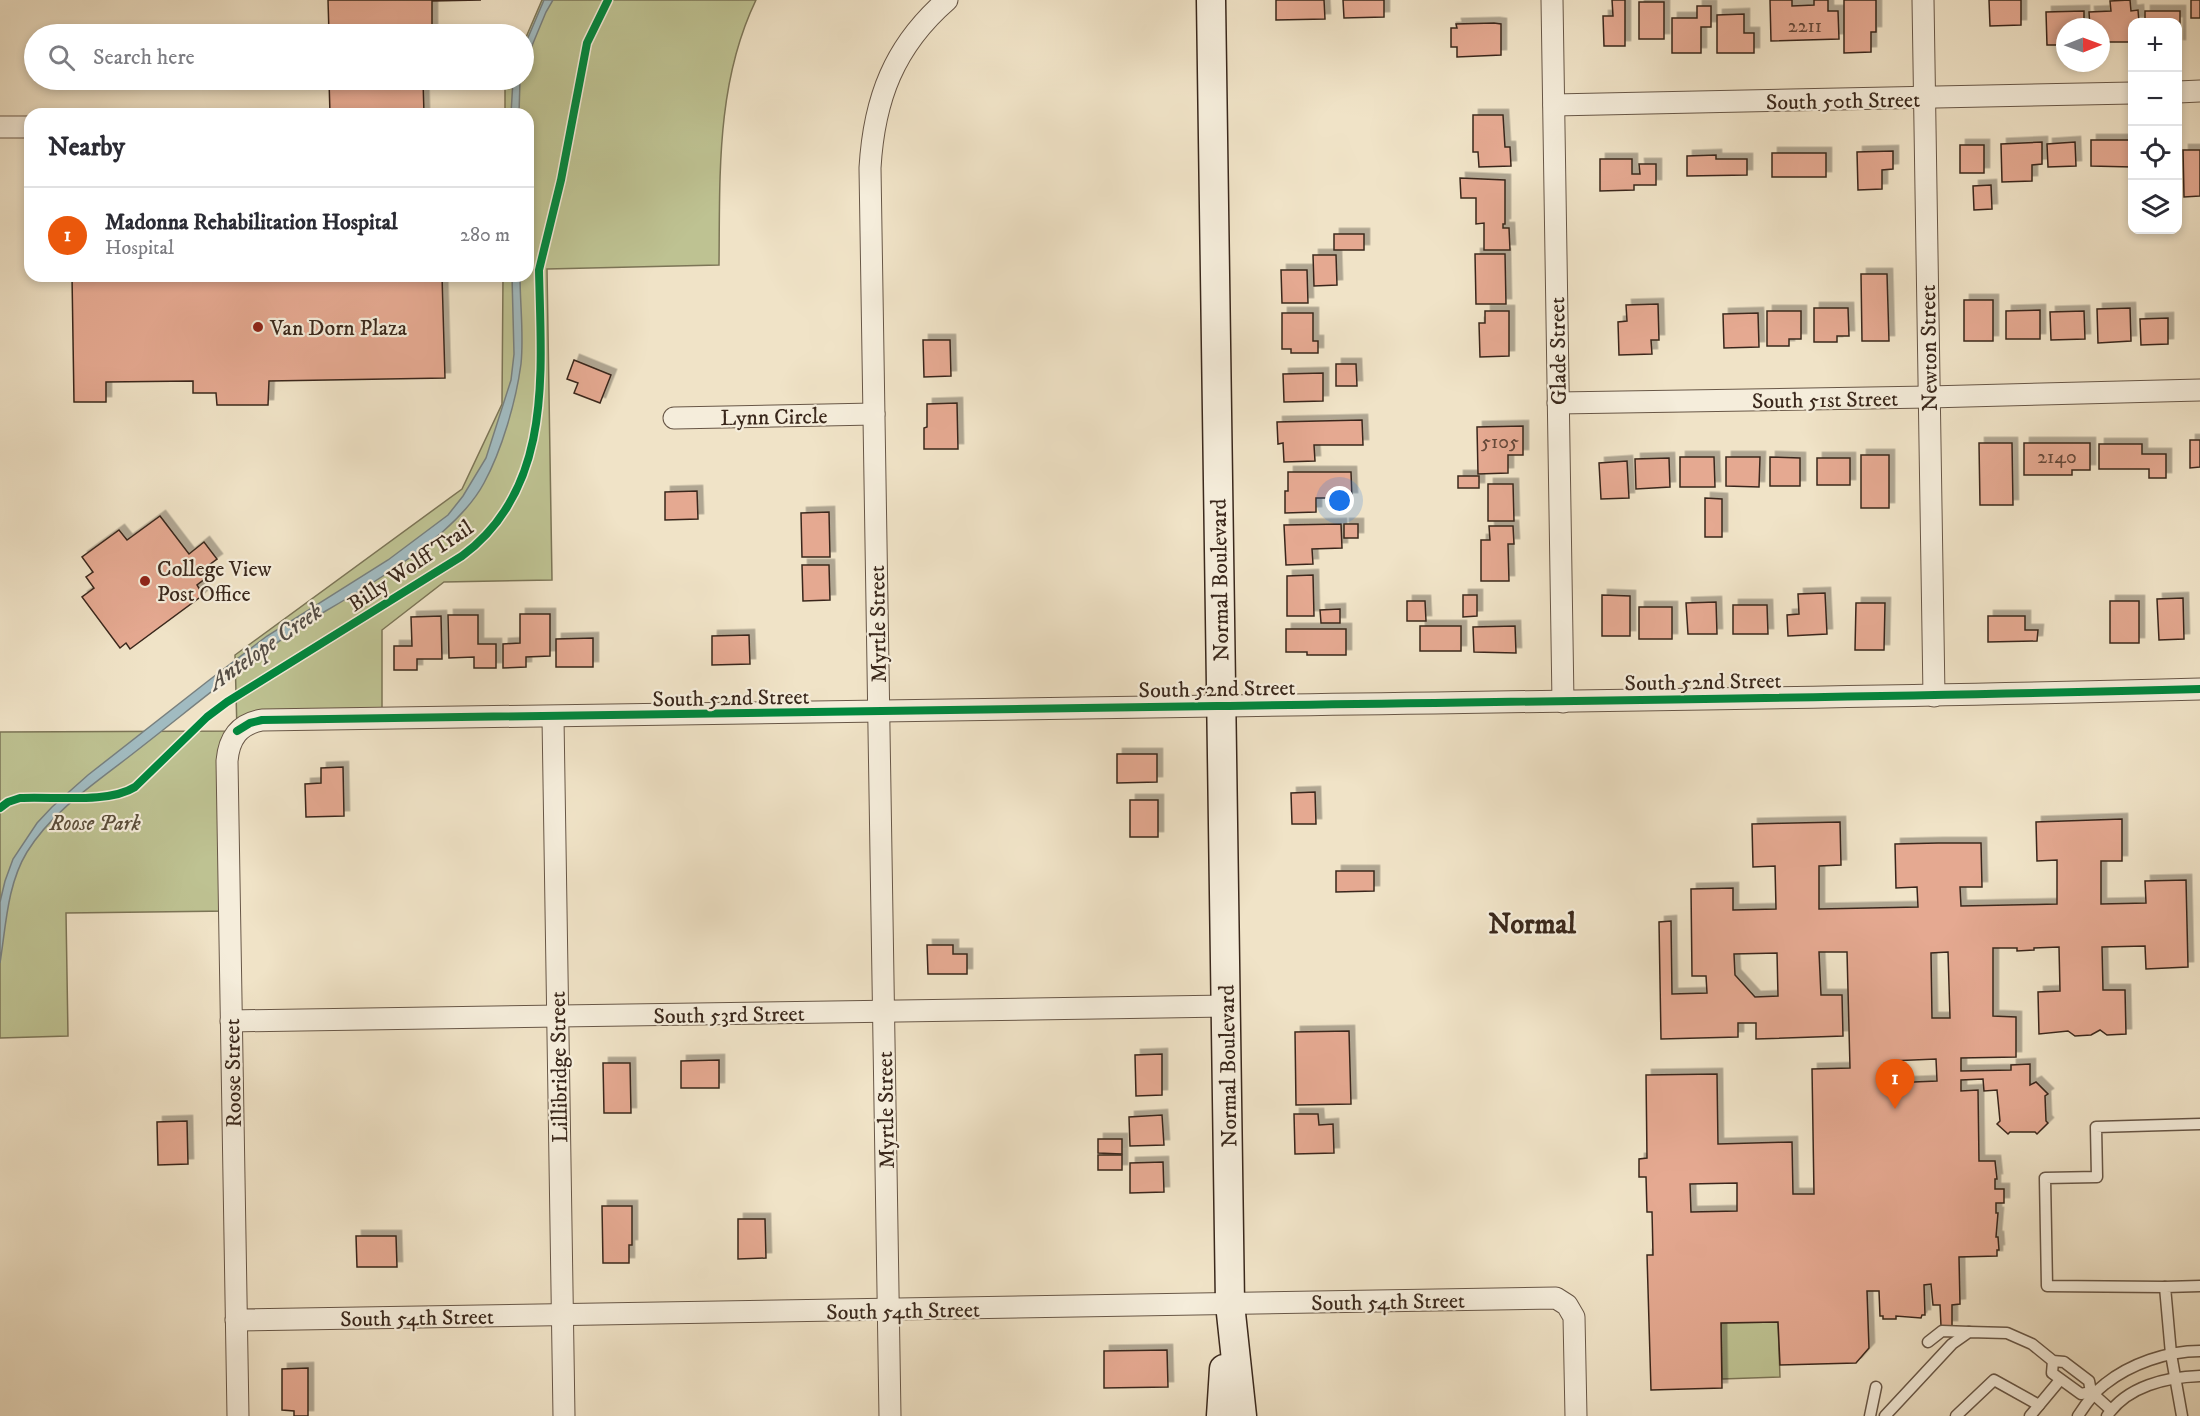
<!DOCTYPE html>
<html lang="en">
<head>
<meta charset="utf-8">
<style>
	:root { --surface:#fff; --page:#f7f7f7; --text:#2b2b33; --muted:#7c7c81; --line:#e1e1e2; --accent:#ea580c }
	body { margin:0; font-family:"IM FELL DW Pica",serif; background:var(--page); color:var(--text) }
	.controls { position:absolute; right:18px; top:18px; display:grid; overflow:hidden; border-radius:12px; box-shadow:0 3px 9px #0003 }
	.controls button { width:54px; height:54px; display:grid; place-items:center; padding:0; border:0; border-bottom:2px solid var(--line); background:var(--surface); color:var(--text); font:30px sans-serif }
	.compass { position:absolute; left:2056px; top:18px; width:54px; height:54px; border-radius:50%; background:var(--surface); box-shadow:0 3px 9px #0003; rotate:89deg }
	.you { position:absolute; left:1340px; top:501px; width:21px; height:21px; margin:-15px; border:4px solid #fff; border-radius:50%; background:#1a73e8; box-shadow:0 0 0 9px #1a73e833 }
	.badge { display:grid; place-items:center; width:39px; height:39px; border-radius:50%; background:var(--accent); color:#fff; font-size:20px; font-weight:700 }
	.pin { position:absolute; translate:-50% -50px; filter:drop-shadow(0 2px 3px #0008) }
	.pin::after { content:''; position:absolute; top:32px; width:21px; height:18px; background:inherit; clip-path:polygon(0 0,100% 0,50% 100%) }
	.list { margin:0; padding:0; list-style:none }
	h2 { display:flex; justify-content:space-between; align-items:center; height:78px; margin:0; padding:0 24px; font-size:26px }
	h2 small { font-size:20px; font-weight:400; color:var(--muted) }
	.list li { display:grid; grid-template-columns:39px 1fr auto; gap:18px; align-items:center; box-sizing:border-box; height:96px; padding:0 24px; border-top:2px solid var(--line) }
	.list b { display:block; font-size:22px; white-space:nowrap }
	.list p { margin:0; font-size:20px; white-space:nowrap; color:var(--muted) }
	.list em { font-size:20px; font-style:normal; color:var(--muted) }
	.icon { flex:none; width:33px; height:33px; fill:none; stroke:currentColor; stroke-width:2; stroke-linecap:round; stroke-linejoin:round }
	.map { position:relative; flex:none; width:2200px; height:1416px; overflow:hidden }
	.search { position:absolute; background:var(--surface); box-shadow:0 3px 9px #0003; left:24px; top:24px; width:510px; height:66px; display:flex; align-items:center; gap:15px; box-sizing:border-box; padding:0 21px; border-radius:33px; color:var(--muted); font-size:22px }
	.panel { position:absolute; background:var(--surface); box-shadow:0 3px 9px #0003; left:24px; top:108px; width:510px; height:174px; border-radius:18px }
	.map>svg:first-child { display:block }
	.green { fill:#bec292; stroke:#7c7557; stroke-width:1.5 }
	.water { fill:#a1bbc1; stroke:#78807f; stroke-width:1.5 }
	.building { fill:#e5a991; stroke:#3a281c; stroke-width:1.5; fill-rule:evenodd; filter:url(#shadow) }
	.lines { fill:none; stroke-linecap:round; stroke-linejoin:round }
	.lane-casing { stroke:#685747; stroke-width:13 }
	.street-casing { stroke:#685747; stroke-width:23 }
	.secondary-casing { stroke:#3a281c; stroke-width:31 }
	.lane { stroke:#f5eddb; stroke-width:10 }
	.street { stroke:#f5eddb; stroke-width:21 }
	.secondary { stroke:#f5eddb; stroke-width:28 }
	.cycleway-casing { stroke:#f5eddb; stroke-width:11 }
	.cycleway { stroke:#00873e; stroke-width:8 }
	.poi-dot { fill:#8f2418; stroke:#f5eddb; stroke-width:2 }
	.labels { text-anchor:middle; stroke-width:4.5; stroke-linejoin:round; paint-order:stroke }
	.number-label { font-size:20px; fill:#654839 }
	.street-label { font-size:22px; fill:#3a281c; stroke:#f5eddb }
	.poi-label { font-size:22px; fill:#3a281c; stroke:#f5eddb; text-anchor:start }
	.park-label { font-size:22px; font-style:italic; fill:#5b4e3a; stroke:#f5eddb }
	.water-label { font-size:24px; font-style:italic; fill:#544d45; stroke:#f5eddb }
	.district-label { font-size:28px; font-weight:bold; fill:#3a281c; stroke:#f5eddb }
</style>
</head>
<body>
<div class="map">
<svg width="2200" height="1416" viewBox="0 0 2200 1416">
	<defs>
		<filter id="shadow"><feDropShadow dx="5.5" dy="-5.5" stdDeviation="0" flood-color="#0004"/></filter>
	</defs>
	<rect width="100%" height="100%" fill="#f0e3c7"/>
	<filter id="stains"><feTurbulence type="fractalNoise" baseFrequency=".00333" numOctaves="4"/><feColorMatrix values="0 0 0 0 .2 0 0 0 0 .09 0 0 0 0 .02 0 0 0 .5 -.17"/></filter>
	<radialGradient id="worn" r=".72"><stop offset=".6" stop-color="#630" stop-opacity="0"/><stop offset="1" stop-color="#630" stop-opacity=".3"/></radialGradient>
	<g class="green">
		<path d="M542 0H756C716 83 720 175 719 265L547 269 552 580 444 582 382 630V719L237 731 230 911 66 913 68 1036 0 1038V732L237 731 235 655 462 489 502 404 503 276H528V114H505V85L508 80H524V42Z"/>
		<path d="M1778 1322 1780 1377 1722 1379 1721 1323Z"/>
	</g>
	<g class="water">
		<path d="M544 0H553L546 12 524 65V47Z"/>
		<path d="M513 80H520L519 114H511Z"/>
		<path d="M512 276H520C520 305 524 335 521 364 516 401 502 450 484 483 457 534 374 583 324 612 256 653 197 704 135 752 97 782 53 810 27 852 7 885 6 926 0 963V902L5 881 13 859 37 823 52 807 88 775 208 681 267 636 388 560 448 515 463 496 486 458 511 380 514 354Z"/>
	</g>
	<g class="building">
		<path d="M328 0H481L432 1V34H329Z"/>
		<path d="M1276 0H1324L1325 19 1276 20Z"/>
		<path d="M1343 0H1384V17L1344 18Z"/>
		<path d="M1612 0H1625V46H1604L1603 16H1613Z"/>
		<path d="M1770 0H1792V6L1814 5V0H1828V11H1838L1839 39 1771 41Z"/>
		<path d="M1844 0H1876V32H1871V52L1844 53Z"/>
		<path d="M1989 0H2021V25L1990 26Z"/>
		<path d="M2130 0 2131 11 2138 10 2139 22H2132V42H2101V27H2090L2089 12 2111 11 2110 1Z"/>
		<rect x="2191" y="0" width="9" height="18"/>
		<rect x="1639" y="2" width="25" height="37"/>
		<path d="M1697 6H1711V27H1701V53H1672V18H1697Z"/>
		<path d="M2084 11V27H2065V45H2047L2046 12Z"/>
		<path d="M2145 11H2180V45H2178V22H2145Z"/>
		<path d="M1744 14V33H1754V53H1717V15Z"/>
		<path d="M1494 23 1501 24V55L1457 57V47H1451V28H1457L1456 24Z"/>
		<path d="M329 80H423L424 114H330Z"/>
		<path d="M1473 115H1503L1505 147H1510L1511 166 1479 167 1478 152H1473Z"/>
		<path d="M2091 140H2132V167L2091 166Z"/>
		<path d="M2042 142V164L2032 165V181L2002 182 2001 144Z"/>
		<path d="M2075 142 2076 166 2048 167 2047 144Z"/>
		<rect x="1960" y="145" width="24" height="28"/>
		<path d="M2183 150H2200V196L2184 197Z"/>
		<path d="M1893 151V169L1882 170V189L1858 190 1857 152Z"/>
		<rect x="1772" y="153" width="54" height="24"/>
		<path d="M1716 155V159H1747V175L1687 176V156Z"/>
		<path d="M1600 159H1632V174H1640L1639 164H1656V185H1634V190L1600 191Z"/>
		<path d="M1460 178 1505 180V224H1503V228H1509L1510 250H1484V223L1476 224V198H1461Z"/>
		<path d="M1991 185 1992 209 1974 210 1973 186Z"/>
		<rect x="1334" y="234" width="30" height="16"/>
		<path d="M1475 254H1505L1506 304H1476Z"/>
		<path d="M1313 255H1336L1337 285 1314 286Z"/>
		<path d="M1281 270H1307L1308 303H1282Z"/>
		<path d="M1861 274H1887L1889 341H1862Z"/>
		<path d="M72 276H442L445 378 269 381 268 405H217L216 393H193V381L106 382V402H74Z"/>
		<rect x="1964" y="300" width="29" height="41"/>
		<path d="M1658 304 1659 340H1651L1652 354 1619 355 1618 322 1627 321 1626 305Z"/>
		<path d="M1814 308H1848L1849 336H1837V342H1814Z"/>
		<path d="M2130 308 2131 341 2098 343 2097 309Z"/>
		<path d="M2040 310V339H2006V311Z"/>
		<path d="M1485 311H1509V356L1480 357 1479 323H1485Z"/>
		<path d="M1767 311H1801V339H1789V346H1767Z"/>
		<path d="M2084 311 2085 339 2051 340 2050 312Z"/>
		<path d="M1282 313H1313V341H1318V353H1291V349H1282Z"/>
		<path d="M1758 313 1759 347 1724 348 1723 314Z"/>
		<path d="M2168 318V344L2141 345 2140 319Z"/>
		<path d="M923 340H950L951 376 924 377Z"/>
		<path d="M574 360 611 375 600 403 574 393 578 383 567 379Z"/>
		<path d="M1336 364H1356L1357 386H1336Z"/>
		<path d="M1323 373V401L1284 402 1283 374Z"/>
		<path d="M957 403 958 449H924V428L927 427V404Z"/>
		<path d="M1362 420 1363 445H1314L1315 461 1284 462 1283 443 1278 444 1277 422Z"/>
		<path d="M1523 426V455H1508V473L1478 474 1477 427Z"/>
		<path d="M2190 440H2200V467L2190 468Z"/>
		<path d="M1979 443H2012L2013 505H1980Z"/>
		<path d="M2024 443H2090V470H2072V475H2024Z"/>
		<path d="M2099 444H2142V454H2166V478H2149V469H2099Z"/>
		<rect x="1861" y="455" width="28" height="53"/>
		<path d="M1680 457H1714L1715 487H1680Z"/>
		<path d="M1726 457H1760L1759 487 1726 486Z"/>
		<path d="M1770 457 1800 458V486H1770Z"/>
		<path d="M1669 458 1670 487 1636 489 1635 459Z"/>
		<rect x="1817" y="458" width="33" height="27"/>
		<path d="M1627 461 1629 498 1601 499 1599 463Z"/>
		<path d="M1288 472H1351L1352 498H1316V512L1285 513V491H1288Z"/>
		<rect x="1458" y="476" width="21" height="12"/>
		<path d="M1488 484H1513L1514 521H1488Z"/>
		<path d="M697 491 698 519 665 520V492Z"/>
		<path d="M1705 498 1722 499V537H1705Z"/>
		<path d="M829 512 830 557H802L801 513Z"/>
		<path d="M160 516 189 554 204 542 217 559 201 571 206 578 197 585 203 595 130 649 126 643 120 648 82 597 94 588 86 577 93 572 82 557 119 530 127 540Z"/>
		<path d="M1341 524 1342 548 1312 549 1313 564 1286 565 1284 525Z"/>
		<rect x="1344" y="524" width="14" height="14"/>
		<path d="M1489 526H1513L1514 544H1508L1509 581H1481V540H1490Z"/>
		<path d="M802 565H829L830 600 803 601Z"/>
		<path d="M1313 575 1314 616H1287V576Z"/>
		<path d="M1825 593 1827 634 1788 636 1787 615 1799 614 1798 594Z"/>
		<path d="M1463 595H1477V616L1463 617Z"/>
		<path d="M1602 595 1630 596V636H1602Z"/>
		<path d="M2183 598 2184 639 2159 640 2157 599Z"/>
		<path d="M1407 601H1425L1426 621H1407Z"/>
		<rect x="2110" y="601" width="29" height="42"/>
		<path d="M1716 602 1717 634H1688L1686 603Z"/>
		<path d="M1856 603H1885L1884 650H1855Z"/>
		<path d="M1733 605H1767L1768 634H1733Z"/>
		<rect x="1639" y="607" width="33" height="32"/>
		<path d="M1340 609V623H1321L1320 610Z"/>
		<path d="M520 614H550V656L526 657V667L503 668V644L520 643Z"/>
		<path d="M448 615H478V644H496V668H474V657L449 658Z"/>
		<path d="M441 616 442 659H417V670H394V646H412L411 617Z"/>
		<path d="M1988 616H2025V630H2038L2037 641 1988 642Z"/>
		<rect x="1420" y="626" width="41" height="25"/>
		<path d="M1515 626 1516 653 1474 652 1473 627Z"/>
		<path d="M1286 629H1346V655H1307V652H1286Z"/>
		<path d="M749 635 750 664 712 665V636Z"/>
		<path d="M593 638V667H556V639Z"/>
		<path d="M1117 754H1157V782L1117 783Z"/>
		<path d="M343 767 344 816 306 817 305 784 321 783V768Z"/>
		<path d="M1315 792 1316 824H1292L1291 793Z"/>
		<rect x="1130" y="800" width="28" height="37"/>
		<path d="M2122 819V861H2101V904L2146 903 2145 881 2186 880 2188 967 2146 969 2145 946 2102 947 2103 990H2125L2126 1034 2107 1035 2100 1030 2091 1035 2075 1036 2068 1031 2039 1034 2038 992 2060 991 2059 947 2034 948V950L2017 951V948H1993V1016L2016 1017V1057L1961 1058V1071L2011 1070V1065L2030 1064V1085L2036 1082 2048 1094 2045 1096 2046 1121 2048 1123 2037 1134 2035 1132H2010L2008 1134 1997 1124 2000 1121 1997 1090 1984 1091 1983 1079 1961 1080V1091L1978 1090 1979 1161H1995L1997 1179H1995V1189H2004V1203H1996V1213H1998L1996 1237H1998L1999 1250H1997V1256L1959 1257 1960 1304 1952 1305V1326H1941L1940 1305H1933L1931 1284 1924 1285 1925 1315H1922L1921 1318 1896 1316V1319H1883V1316H1880L1879 1291H1867L1869 1348 1856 1363 1780 1365 1778 1322 1721 1323 1722 1388 1651 1390 1647 1255H1653L1652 1212H1647L1646 1177H1639V1159L1647 1158 1646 1075 1717 1074 1718 1144 1792 1142 1793 1194H1814L1812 1069 1850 1068 1847 952H1819L1821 995H1842L1843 1036 1756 1039V1023H1738V1037L1661 1039 1659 922 1671 921 1672 994 1707 993 1706 976H1692L1691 889 1733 888V910L1776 909 1775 866 1753 867 1752 824 1840 822 1841 865 1819 866V909L1918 907 1917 887 1896 888 1895 844 1938 843H1981L1982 887H1960L1961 906 2057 904V860L2037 861 2036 822ZM1948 952 1950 1018H1932L1931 953ZM1777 953 1778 996 1755 997 1735 975 1734 954ZM1936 1059 1937 1081 1890 1083V1061ZM1737 1183V1211L1691 1212 1690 1184Z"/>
		<path d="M1336 871H1374V891L1336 892Z"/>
		<path d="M927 945H953V954H967V974H928Z"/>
		<path d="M1349 1031 1351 1104 1296 1105 1295 1032Z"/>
		<path d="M1162 1054V1095L1136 1096 1135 1055Z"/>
		<path d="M719 1060V1088H681V1061Z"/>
		<path d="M603 1063H630L631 1113H604Z"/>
		<path d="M1294 1114H1318L1319 1125 1333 1124 1334 1153 1295 1154Z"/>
		<path d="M1162 1115 1164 1145 1130 1146 1129 1117Z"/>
		<path d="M187 1121 188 1164 158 1165 157 1122Z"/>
		<path d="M1098 1139H1122V1154L1098 1153Z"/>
		<rect x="1098" y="1155" width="24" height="15"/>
		<path d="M1163 1162 1164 1192 1130 1193V1163Z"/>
		<path d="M602 1206H632V1245H629V1263H603Z"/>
		<path d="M738 1219H765L766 1258 738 1259Z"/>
		<path d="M356 1236H396L397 1267H357Z"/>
		<path d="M1167 1350 1168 1387 1104 1388V1351Z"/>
		<path d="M308 1368V1416H294V1411L282 1410V1369Z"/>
	</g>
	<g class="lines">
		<g class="lane-casing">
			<g id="lane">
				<path d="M2165 1287 2047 1286 2045 1178 2097 1177 2096 1127 2200 1124"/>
				<path d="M1928 1342 1942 1331 1969 1332"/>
				<path d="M2053 1361 2052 1373 2081 1394 2091 1392"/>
				<path d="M1870 1416 1876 1387"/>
				<path d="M1885 1416 1952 1344 1969 1332 2007 1333 2032 1344 2053 1361 2064 1362 2089 1381 2091 1392 2111 1410"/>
				<path d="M1956 1416 1994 1380 2039 1405"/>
				<path d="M2030 1416 2060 1380"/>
				<path d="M2078 1416C2085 1405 2094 1392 2105 1384 2130 1364 2167 1351 2200 1351"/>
				<path d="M2107 1416C2127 1386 2167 1377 2200 1376"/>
				<path d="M2182 1416 2171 1354 2165 1287 2200 1286"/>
			</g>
		</g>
		<g class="street-casing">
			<g id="street">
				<path d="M1552 0 1563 702"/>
				<path d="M1923 0 1934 696"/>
				<path d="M2178 92 2200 91"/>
				<path d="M1554 105 2132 93"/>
				<path d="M0 127H30"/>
				<path d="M1558 403 1929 397 2200 390"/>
				<path d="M674 418 874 414"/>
				<path d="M553 718 564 1416"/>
				<path d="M231 1021 1227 1006"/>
				<path d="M236 1320 1556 1298 1567 1305 1574 1317 1576 1416"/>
				<path d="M238 1416 227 761C229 738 239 724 262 720 580 718 898 711 1217 706 1544 701 1872 698 2200 689"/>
				<path d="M890 1416 870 168C874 99 894 46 947 0"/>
			</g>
		</g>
		<g class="secondary-casing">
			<g id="secondary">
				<path d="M1211 0 1230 1304 1242 1416"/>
				<path d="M1221 1416 1224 1369"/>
			</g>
		</g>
		<use href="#lane" class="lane"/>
		<use href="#street" class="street"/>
		<use href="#secondary" class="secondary"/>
		<g class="cycleway-casing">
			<g id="cycleway">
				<path d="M237 731 250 723 262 720C580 718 898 711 1217 706 1544 701 1872 698 2200 689"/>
				<path d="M0 808 8 802 20 798C53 796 108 804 135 787L207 717 227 702 462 556C554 488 541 371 539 270L561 180 587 43 608 0"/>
			</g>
		</g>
		<use href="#cycleway" class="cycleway"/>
	</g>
	<g class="poi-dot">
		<circle cx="258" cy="327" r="6"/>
		<circle cx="145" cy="581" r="6"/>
	</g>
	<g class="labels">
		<g class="number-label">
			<text x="1805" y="32">2211</text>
			<text x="1500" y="448">5105</text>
			<text x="2057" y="463">2140</text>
		</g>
		<g class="street-label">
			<text transform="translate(1843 100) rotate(-1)" y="8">South 50th Street</text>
			<text transform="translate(1928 348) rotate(-91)" y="8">Newton Street</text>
			<text transform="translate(1557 351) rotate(-91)" y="8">Glade Street</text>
			<text transform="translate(1825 399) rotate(-1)" y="8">South 51st Street</text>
			<text transform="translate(774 416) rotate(-1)" y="8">Lynn Circle</text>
			<text transform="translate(410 565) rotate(-34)" y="8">Billy Wolff Trail</text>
			<text transform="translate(1219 580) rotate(-91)" y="8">Normal Boulevard</text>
			<text transform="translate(877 624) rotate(-91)" y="8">Myrtle Street</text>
			<text transform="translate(1703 681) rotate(-1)" y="8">South 52nd Street</text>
			<text transform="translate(1217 688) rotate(-1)" y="8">South 52nd Street</text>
			<text transform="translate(731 697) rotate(-1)" y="8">South 52nd Street</text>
			<text transform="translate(729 1014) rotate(-1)" y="8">South 53rd Street</text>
			<text transform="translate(1227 1066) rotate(-91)" y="8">Normal Boulevard</text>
			<text transform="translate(558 1067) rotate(-91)" y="8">Lillibridge Street</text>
			<text transform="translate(232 1073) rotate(-91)" y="8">Roose Street</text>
			<text transform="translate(885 1110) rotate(-91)" y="8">Myrtle Street</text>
			<text transform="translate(1388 1301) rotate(-1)" y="8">South 54th Street</text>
			<text transform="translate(903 1310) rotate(-1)" y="8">South 54th Street</text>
			<text transform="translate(417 1317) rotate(-1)" y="8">South 54th Street</text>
		</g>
		<g class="poi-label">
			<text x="270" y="335">Van Dorn Plaza</text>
			<text x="157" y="576">College View<tspan x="157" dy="25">Post Office</tspan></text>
		</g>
		<g class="park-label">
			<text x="95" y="830">Roose Park</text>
		</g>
		<g class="water-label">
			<text transform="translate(265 646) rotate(-35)" y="8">Antelope Creek</text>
		</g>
		<g class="district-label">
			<text x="1532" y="933">Normal</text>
		</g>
	</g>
	<rect width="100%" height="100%" filter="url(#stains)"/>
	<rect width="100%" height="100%" fill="url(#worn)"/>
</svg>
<div class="controls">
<button>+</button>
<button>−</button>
<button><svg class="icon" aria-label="locate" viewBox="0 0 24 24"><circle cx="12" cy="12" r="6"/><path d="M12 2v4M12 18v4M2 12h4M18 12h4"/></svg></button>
<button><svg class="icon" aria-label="layers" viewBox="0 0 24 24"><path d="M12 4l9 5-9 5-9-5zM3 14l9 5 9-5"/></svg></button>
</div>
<svg class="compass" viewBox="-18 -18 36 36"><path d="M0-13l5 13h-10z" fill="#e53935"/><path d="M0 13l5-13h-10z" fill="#7c7c81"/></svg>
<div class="you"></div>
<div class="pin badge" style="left:1895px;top:1109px">1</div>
<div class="search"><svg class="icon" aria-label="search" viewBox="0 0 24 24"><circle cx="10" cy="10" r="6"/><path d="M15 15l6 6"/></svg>Search here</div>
<section class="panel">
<h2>Nearby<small></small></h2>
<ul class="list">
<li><span class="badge">1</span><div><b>Madonna Rehabilitation Hospital</b><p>Hospital</p></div><em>280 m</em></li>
</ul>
</section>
</div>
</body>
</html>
